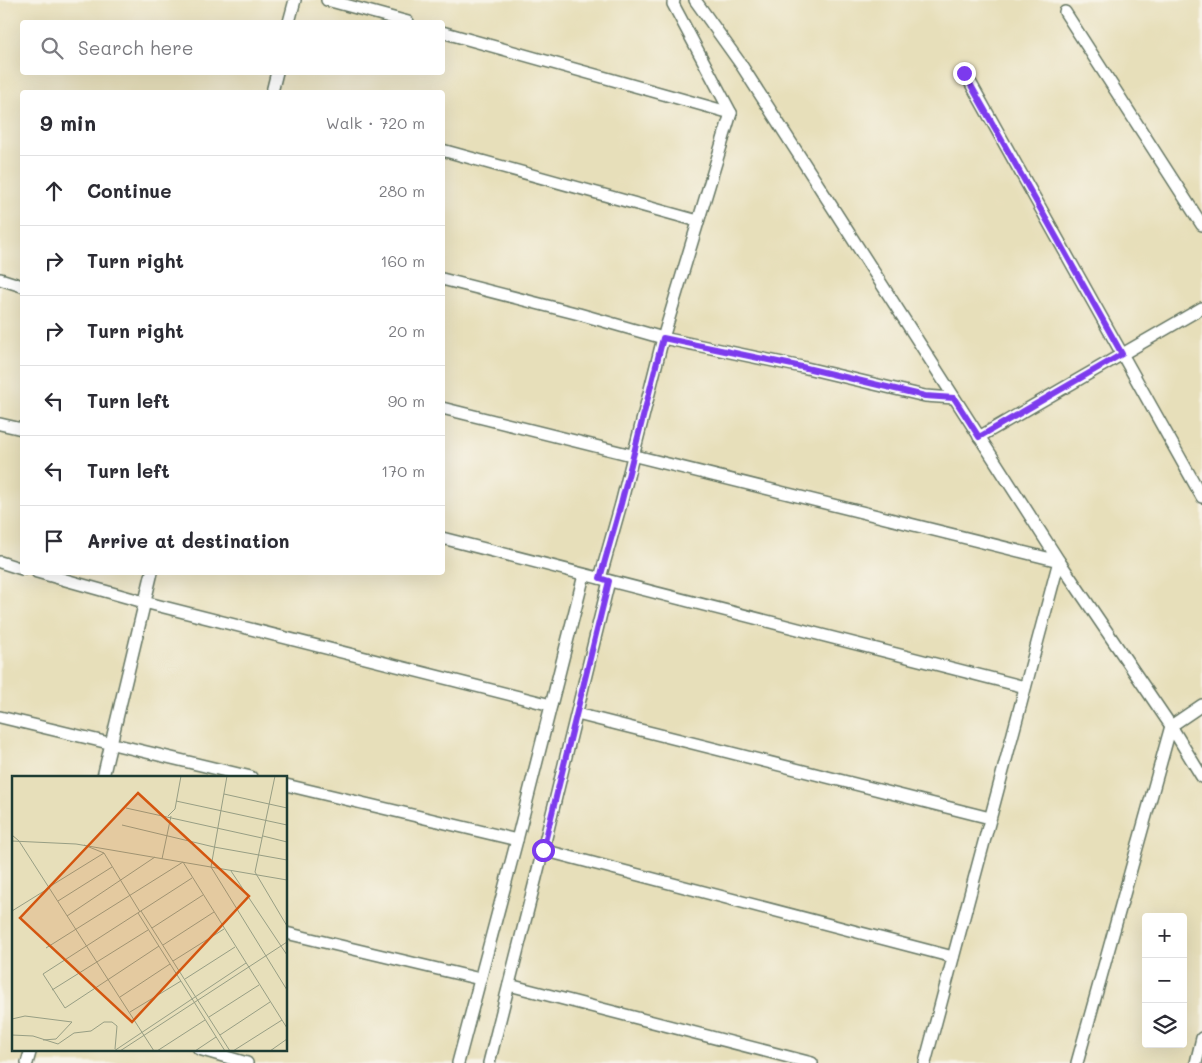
<!DOCTYPE html>
<html lang="en">
<head>
<meta charset="utf-8">
<style>
	:root { --surface:#fff; --page:#f2f2f3; --text:#2b2b33; --muted:#7c7c81; --line:#e1e1e2 }
	body { margin:0; font-family:Mali,sans-serif; background:var(--page); color:var(--text) }
	.controls { position:absolute; right:15px; bottom:15px; display:grid; overflow:hidden; border-radius:5px; box-shadow:0 5px 20px #0002 }
	.controls button { width:45px; height:45px; display:grid; place-items:center; padding:0; border:0; border-bottom:1px solid var(--line); background:var(--surface); color:var(--text); font:25px sans-serif }
	.stop { position:absolute; width:15px; height:15px; margin:-11px; border:4px solid #7c3aed; border-radius:50%; background:#fff }
	.stop.end { background:#7c3aed; border-color:#fff; box-shadow:0 1px 5px #0008 }
	.list { margin:0; padding:0; list-style:none }
	h2 { display:flex; justify-content:space-between; align-items:center; height:65px; margin:0; padding:0 20px; font-size:21px }
	h2 small { font-size:16px; font-weight:400; color:var(--muted) }
	.list li { display:grid; grid-template-columns:32px 1fr auto; gap:15px; align-items:center; box-sizing:border-box; height:70px; padding:0 20px; border-top:1px solid var(--line) }
	.list b { display:block; font-size:19px; white-space:nowrap }
	.list em { font-size:16px; font-style:normal; color:var(--muted) }
	.icon { flex:none; width:28px; height:28px; fill:none; stroke:currentColor; stroke-width:2; stroke-linecap:round; stroke-linejoin:round }
	.map { position:relative; flex:none; width:1202px; height:1063px; overflow:hidden }
	.search { position:absolute; background:var(--surface); box-shadow:0 5px 20px #0002; left:20px; top:20px; width:425px; height:55px; display:flex; align-items:center; gap:12px; box-sizing:border-box; padding:0 18px; border-radius:5px; color:var(--muted); font-size:19px }
	.panel { position:absolute; background:var(--surface); box-shadow:0 5px 20px #0002; left:20px; top:90px; width:425px; height:485px; border-radius:5px }
	.map>svg:first-child { display:block }
	.lines { fill:none; stroke-linecap:round; stroke-linejoin:round }
	.minor-casing { stroke:#657663; stroke-width:14 }
	.minor { stroke:#fff; stroke-width:11 }
	.route { stroke:#7c3aed; stroke-width:6 }
	.inset-road { fill:none; stroke:#979e84; stroke-width:1 }
	.view { fill:#d45610; fill-opacity:0.15; stroke:#d45610; stroke-width:2.5 }
	.inset-edge { fill:none; stroke:#1f3d34; stroke-width:2.5 }
</style>
</head>
<body>
<div class="map">
<svg width="1202" height="1063" viewBox="0 0 1202 1063">
	<rect width="100%" height="100%" fill="#f7f3e8"/>
	<filter id="ink" filterUnits="userSpaceOnUse"><feTurbulence type="fractalNoise" baseFrequency=".02" numOctaves="2"/><feDisplacementMap in="SourceGraphic" scale="10" xChannelSelector="R" yChannelSelector="G"/><feConvolveMatrix kernelMatrix="1 2 1 2 8 2 1 2 1" color-interpolation-filters="sRGB"/></filter>
	<filter id="wash" filterUnits="userSpaceOnUse"><feTurbulence type="fractalNoise" baseFrequency=".0096" numOctaves="4" result="noise"/><feDisplacementMap in="SourceGraphic" scale="20" xChannelSelector="R" yChannelSelector="G"/><feGaussianBlur stdDeviation="1.12" result="paint"/><feColorMatrix in="noise" values="0 0 0 0 0 0 0 0 0 0 0 0 0 0 0 0 0 1.4 0 .05"/><feComposite in="paint" operator="in"/></filter>
	<g filter="url(#wash)">
		<rect width="100%" height="100%" fill="#e7dfba"/>
	</g>
	<g filter="url(#ink)">
		<g class="lines">
			<g class="minor-casing">
				<g id="minor">
					<path d="M327 0 408 22"/>
					<path d="M695 0 740 63 1059 561 1171 726 1202 777"/>
					<path d="M1065 12 1202 225"/>
					<path d="M289 22 295 0"/>
					<path d="M442 32 731 113"/>
					<path d="M965 73 1202 497"/>
					<path d="M272 92 277 72"/>
					<path d="M442 150 698 221"/>
					<path d="M0 279 22 286"/>
					<path d="M442 279 579 314 663 338 802 367 925 396 954 398"/>
					<path d="M442 408 1059 561 925 1063"/>
					<path d="M0 424 22 429"/>
					<path d="M979 437 1202 308"/>
					<path d="M442 538 1025 687"/>
					<path d="M0 562 22 569"/>
					<path d="M37 572 144 602 551 705"/>
					<path d="M600 578 621 504 663 338 731 113 673 4 674 0"/>
					<path d="M577 714 990 818"/>
					<path d="M0 717 251 777"/>
					<path d="M103 777 152 572"/>
					<path d="M286 785 517 840"/>
					<path d="M543 850 953 957"/>
					<path d="M286 933 480 979"/>
					<path d="M509 985 812 1063"/>
					<path d="M199 1049 247 1063"/>
					<path d="M27 1063 31 1049"/>
					<path d="M458 1063 517 840 584 575"/>
					<path d="M489 1063 543 850 609 581"/>
					<path d="M1077 1063 1171 726 1202 705"/>
					<path d="M1196 1063 1202 1038"/>
				</g>
			</g>
			<use href="#minor" class="minor"/>
		</g>
	</g>
	<g class="lines" filter="url(#ink)">
		<path class="route" d="M543 850 609 581 600 578 621 504 663 338 802 367 925 396 954 398 979 437 1122 354 964 73"/>
	</g>
	<g transform="translate(12 776)">
		<rect width="275" height="275" fill="#e7dfba"/>
		<path class="inset-road" d="M215 0 199 91 275 214M263 0 243 96 275 150M212 18 275 32M164 25 275 49M114 32 250 62M156 40 163 33 169 0M110 49 202 71 275 84M0 59 7 65 142 275M251 60 275 66M0 65 64 68 275 104M72 69 92 77 128 136M150 83 159 40M219 95 275 179M37 111 92 77M46 125 100 91M0 135 37 112M129 135 218 275M126 137 213 275M55 140 143 81M140 152 191 119M151 169 202 136M147 170 53 232 31 198 180 102M34 172 171 86 275 252M161 185 212 153M173 203 223 171M40 214 136 154M108 221 158 188M118 236 169 205M197 241 247 209M0 243 13 240 60 246 44 263 31 264M0 259 21 260 46 268 62 257 79 255 92 246H100L105 250 103 273M208 259 258 226M102 275 234 187M108 275 275 166M145 275 193 244M183 275 204 261M221 275 270 244M258 275 275 263"/>
		<path class="view" d="M126 17 237 120 120 246 8 142Z"/>
		<rect width="275" height="275" class="inset-edge"/>
	</g>
</svg>
<div class="controls">
<button>+</button>
<button>−</button>
<button><svg class="icon" aria-label="layers" viewBox="0 0 24 24"><path d="M12 4l9 5-9 5-9-5zM3 14l9 5 9-5"/></svg></button>
</div>
<div class="stop" style="left:543px;top:850px"></div>
<div class="stop end" style="left:964px;top:73px"></div>
<div class="search"><svg class="icon" aria-label="search" viewBox="0 0 24 24"><circle cx="10" cy="10" r="6"/><path d="M15 15l6 6"/></svg>Search here</div>
<section class="panel">
<h2>9 min<small>Walk · 720 m</small></h2>
<ul class="list">
<li><svg class="icon" aria-label="ahead" viewBox="0 0 24 24"><path d="M12 20V5M6 11l6-6 6 6"/></svg><div><b>Continue</b></div><em>280 m</em></li>
<li><svg class="icon" aria-label="right" viewBox="0 0 24 24"><path d="M7 20v-9h11M14 6l5 5-5 5"/></svg><div><b>Turn right</b></div><em>160 m</em></li>
<li><svg class="icon" aria-label="right" viewBox="0 0 24 24"><path d="M7 20v-9h11M14 6l5 5-5 5"/></svg><div><b>Turn right</b></div><em>20 m</em></li>
<li><svg class="icon" aria-label="left" viewBox="0 0 24 24"><path d="M17 20v-9H6M10 6l-5 5 5 5"/></svg><div><b>Turn left</b></div><em>90 m</em></li>
<li><svg class="icon" aria-label="left" viewBox="0 0 24 24"><path d="M17 20v-9H6M10 6l-5 5 5 5"/></svg><div><b>Turn left</b></div><em>170 m</em></li>
<li><svg class="icon" aria-label="arrive" viewBox="0 0 24 24"><path d="M6 21V4h12l-3 4 3 4H6"/></svg><div><b>Arrive at destination</b></div></li>
</ul>
</section>
</div>
</body>
</html>
